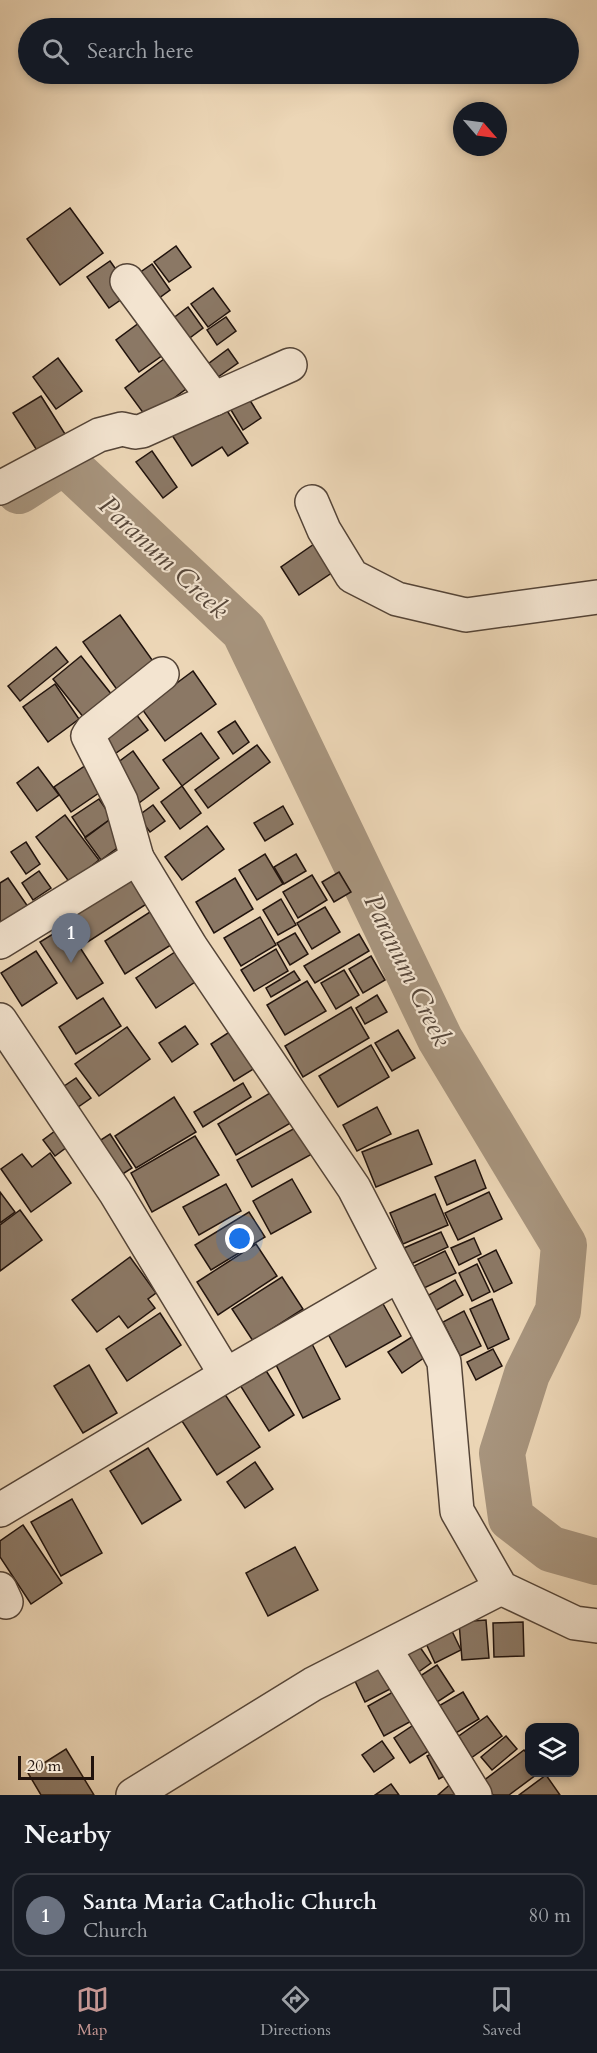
<!DOCTYPE html>
<html lang="en">
<head>
<meta charset="utf-8">
<style>
	:root { --surface:#171b24; --page:#242831; --text:#f1f3f6; --muted:#9ea1a6; --line:#363941; --accent:#c59692 }
	body { margin:0; font-family:Cardo,serif; background:var(--page); color:var(--text) }
	.controls { position:absolute; right:18px; bottom:18px; display:grid; overflow:hidden; border-radius:12px; box-shadow:0 3px 9px #0003 }
	.controls button { width:54px; height:54px; display:grid; place-items:center; padding:0; border:0; border-bottom:2px solid var(--line); background:var(--surface); color:var(--text); font:30px sans-serif }
	.compass { position:absolute; left:453px; top:102px; width:54px; height:54px; border-radius:50%; background:var(--surface); box-shadow:0 3px 9px #0003; rotate:118deg }
	.scale { position:absolute; left:18px; bottom:15px; width:76px; box-sizing:border-box; padding-left:6px; border:3px solid #21130d; border-top:0; font-size:16px; line-height:21px; white-space:nowrap; color:#21130d; -webkit-text-stroke:4px #f3e4d0; paint-order:stroke }
	.you { position:absolute; left:240px; top:1239px; width:21px; height:21px; margin:-15px; border:4px solid #fff; border-radius:50%; background:#1a73e8; box-shadow:0 0 0 9px #1a73e833 }
	.badge { display:grid; place-items:center; width:39px; height:39px; border-radius:50%; background:var(--accent); color:#fff; font-size:20px; font-weight:700 }
	.pin { position:absolute; translate:-50% -50px; filter:drop-shadow(0 2px 3px #0008) }
	.pin::after { content:''; position:absolute; top:32px; width:21px; height:18px; background:inherit; clip-path:polygon(0 0,100% 0,50% 100%) }
	.list { margin:0; padding:0; list-style:none }
	h2 { display:flex; justify-content:space-between; align-items:center; height:78px; margin:0; padding:0 24px; font-size:26px }
	h2 small { font-size:20px; font-weight:400; color:var(--muted) }
	.list li { display:grid; grid-template-columns:39px 1fr auto; gap:18px; align-items:center; box-sizing:border-box; height:84px; margin:0 12px 12px; padding:0 12px; border:2px solid var(--line); border-radius:18px }
	.list b { display:block; font-size:22px; white-space:nowrap }
	.list p { margin:0; font-size:20px; white-space:nowrap; color:var(--muted) }
	.list em { font-size:20px; font-style:normal; color:var(--muted) }
	.icon { flex:none; width:33px; height:33px; fill:none; stroke:currentColor; stroke-width:2; stroke-linecap:round; stroke-linejoin:round }
	.map { position:relative; flex:none; width:597px; height:1795px; overflow:hidden }
	.search { position:absolute; background:var(--surface); box-shadow:0 3px 9px #0003; left:18px; right:18px; top:18px; height:66px; display:flex; align-items:center; gap:15px; box-sizing:border-box; padding:0 21px; border-radius:33px; color:var(--muted); font-size:22px }
	.sheet { height:174px; background:var(--surface) }
	nav { display:flex; justify-content:space-around; align-items:center; box-sizing:border-box; height:84px; border-top:2px solid var(--line); background:var(--surface); font-size:16px; color:var(--muted) }
	nav a { display:grid; justify-items:center; gap:3px }
	nav .on { color:var(--accent) }
	.map>svg:first-child { display:block }
	.lines { fill:none; stroke-linecap:round; stroke-linejoin:round }
	.river { stroke:#a7947d; stroke-width:46 }
	.building { fill:#8b7865; stroke:#21130d; stroke-width:1.5 }
	.minor-casing { stroke:#544437; stroke-width:36 }
	.minor { stroke:#f3e4d0; stroke-width:33 }
	.labels { text-anchor:middle; stroke-width:4.5; stroke-linejoin:round; paint-order:stroke }
	.water-label { font-size:27px; font-style:italic; fill:#57473a; stroke:#f3e4d0 }
</style>
</head>
<body>
<div class="map">
<svg width="597" height="1795" viewBox="0 0 597 1795">
	<rect width="100%" height="100%" fill="#ecd6b6"/>
	<filter id="stains"><feTurbulence type="fractalNoise" baseFrequency=".00333" numOctaves="4"/><feColorMatrix values="0 0 0 0 .2 0 0 0 0 .09 0 0 0 0 .02 0 0 0 .5 -.17"/></filter>
	<radialGradient id="worn" r=".72"><stop offset=".6" stop-color="#630" stop-opacity="0"/><stop offset="1" stop-color="#630" stop-opacity=".3"/></radialGradient>
	<g class="lines">
		<path class="river" d="M19 491 64 462 244 631 440 1039 564 1245 558 1311 527 1374 502 1453 511 1518 551 1549 597 1562"/>
	</g>
	<g class="building">
		<path d="M70 208 103 253 60 285 27 239Z"/>
		<path d="M176 246 191 267 169 282 154 262Z"/>
		<path d="M110 261 132 292 109 308 87 277Z"/>
		<path d="M152 264 170 290 151 304 132 278Z"/>
		<path d="M213 288 230 311 208 327 191 304Z"/>
		<path d="M188 307 203 328 179 346 164 325Z"/>
		<path d="M147 317 170 350 139 372 116 340Z"/>
		<path d="M226 317 236 331 217 345 207 330Z"/>
		<path d="M228 349 238 363 218 377 208 364Z"/>
		<path d="M168 356 190 386 147 418 125 388Z"/>
		<path d="M58 358 82 391 56 409 33 377Z"/>
		<path d="M246 394 261 418 243 430 228 405Z"/>
		<path d="M41 396 65 434 38 452 13 413Z"/>
		<path d="M226 409 248 443 228 456 222 447 192 466 170 432Z"/>
		<path d="M152 451 177 487 163 498 136 462Z"/>
		<path d="M317 542 336 570 299 595 281 567Z"/>
		<path d="M120 615 160 671 123 698 83 642Z"/>
		<path d="M56 647 68 662 20 701 8 686Z"/>
		<path d="M81 656 116 700 88 723 53 679Z"/>
		<path d="M193 671 216 704 165 741 142 709Z"/>
		<path d="M55 684 79 719 48 742 23 707Z"/>
		<path d="M133 710 148 730 112 756 97 736Z"/>
		<path d="M235 721 249 742 233 754 218 732Z"/>
		<path d="M201 733 219 758 182 786 163 760Z"/>
		<path d="M257 745 270 762 208 808 195 790Z"/>
		<path d="M133 751 159 788 135 806 109 769Z"/>
		<path d="M92 761 109 786 71 812 54 787Z"/>
		<path d="M38 767 59 795 37 811 17 783Z"/>
		<path d="M182 786 201 813 180 829 161 802Z"/>
		<path d="M99 799 112 818 85 837 72 817Z"/>
		<path d="M153 805 165 821 150 832 138 816Z"/>
		<path d="M283 806 293 824 265 841 254 823Z"/>
		<path d="M65 815 99 860 70 883 36 837Z"/>
		<path d="M112 818 128 840 101 860 85 838Z"/>
		<path d="M207 826 224 849 182 880 165 857Z"/>
		<path d="M26 842 40 864 26 874 11 852Z"/>
		<path d="M265 854 283 884 257 900 239 870Z"/>
		<path d="M296 854 306 871 284 884 274 867Z"/>
		<path d="M39 871 51 888 33 900 22 883Z"/>
		<path d="M339 872 351 892 334 902 322 882Z"/>
		<path d="M130 874 148 903 83 945 64 916Z"/>
		<path d="M312 875 327 900 298 918 283 892Z"/>
		<path d="M8 878 31 911 5 929 0 922V883Z"/>
		<path d="M235 878 253 909 214 933 196 902Z"/>
		<path d="M281 899 296 925 278 935 263 910Z"/>
		<path d="M325 907 340 932 312 949 297 923Z"/>
		<path d="M153 910 174 943 125 974 105 941Z"/>
		<path d="M260 917 276 945 241 966 224 938Z"/>
		<path d="M66 926 103 983 77 999 40 942Z"/>
		<path d="M295 933 308 954 290 965 277 943Z"/>
		<path d="M359 934 369 951 315 983 304 966Z"/>
		<path d="M181 948 201 978 156 1008 136 978Z"/>
		<path d="M276 949 288 971 254 991 241 970Z"/>
		<path d="M36 951 57 983 22 1006 1 973Z"/>
		<path d="M371 956 385 980 363 993 349 969Z"/>
		<path d="M344 970 359 995 336 1009 321 983Z"/>
		<path d="M294 971 300 980 271 997 266 988Z"/>
		<path d="M307 981 326 1011 285 1035 267 1005Z"/>
		<path d="M377 995 387 1012 365 1024 356 1008Z"/>
		<path d="M103 998 121 1026 76 1054 59 1027Z"/>
		<path d="M351 1007 369 1038 303 1077 285 1046Z"/>
		<path d="M185 1026 198 1044 172 1062 159 1043Z"/>
		<path d="M127 1027 150 1059 99 1096 75 1064Z"/>
		<path d="M237 1027 260 1065 234 1081 211 1044Z"/>
		<path d="M398 1030 415 1058 392 1071 375 1043Z"/>
		<path d="M371 1045 389 1077 338 1107 319 1076Z"/>
		<path d="M76 1078 91 1098 71 1112 57 1091Z"/>
		<path d="M243 1083 251 1097 203 1127 194 1112Z"/>
		<path d="M280 1087 299 1118 236 1155 218 1124Z"/>
		<path d="M174 1097 196 1132 136 1168 115 1136Z"/>
		<path d="M377 1107 391 1134 357 1151 343 1125Z"/>
		<path d="M306 1122 321 1149 252 1187 237 1160Z"/>
		<path d="M59 1128 71 1144 55 1156 43 1140Z"/>
		<path d="M418 1130 432 1164 376 1187 362 1152Z"/>
		<path d="M110 1134 132 1168 115 1179 93 1145Z"/>
		<path d="M195 1136 219 1175 152 1212 131 1173Z"/>
		<path d="M50 1153 71 1183 31 1212 1 1169 22 1154 32 1167Z"/>
		<path d="M475 1160 486 1188 447 1205 435 1177Z"/>
		<path d="M292 1179 311 1212 271 1234 253 1201Z"/>
		<path d="M226 1184 241 1211 199 1235 183 1207Z"/>
		<path d="M0 1192 15 1212 0 1223Z"/>
		<path d="M489 1192 502 1219 458 1240 445 1213Z"/>
		<path d="M435 1194 448 1225 403 1244 390 1213Z"/>
		<path d="M20 1210 42 1240 0 1271V1225Z"/>
		<path d="M249 1212 265 1237 211 1270 195 1245Z"/>
		<path d="M441 1232 448 1247 411 1264 404 1248Z"/>
		<path d="M474 1238 481 1254 459 1265 451 1248Z"/>
		<path d="M256 1244 277 1276 218 1315 197 1282Z"/>
		<path d="M496 1250 512 1283 494 1292 478 1259Z"/>
		<path d="M445 1251 456 1273 424 1288 414 1266Z"/>
		<path d="M130 1257 156 1293 148 1299 155 1308 128 1328 119 1316 97 1332 72 1300Z"/>
		<path d="M477 1264 490 1292 472 1301 459 1273Z"/>
		<path d="M282 1277 303 1309 253 1341 232 1309Z"/>
		<path d="M455 1280 463 1295 435 1311 427 1296Z"/>
		<path d="M492 1299 509 1339 488 1349 470 1309Z"/>
		<path d="M382 1302 401 1336 346 1367 327 1332Z"/>
		<path d="M464 1311 481 1346 460 1356 443 1322Z"/>
		<path d="M160 1313 181 1345 127 1381 106 1349Z"/>
		<path d="M415 1335 428 1355 402 1373 388 1352Z"/>
		<path d="M308 1336 340 1399 303 1418 271 1355Z"/>
		<path d="M493 1349 502 1366 476 1380 467 1362Z"/>
		<path d="M89 1365 117 1413 83 1433 54 1386Z"/>
		<path d="M265 1369 294 1415 269 1431 240 1385Z"/>
		<path d="M222 1390 260 1447 217 1475 180 1418Z"/>
		<path d="M148 1448 181 1500 142 1524 110 1471Z"/>
		<path d="M255 1462 273 1489 245 1508 227 1482Z"/>
		<path d="M72 1499 102 1553 61 1576 31 1522Z"/>
		<path d="M23 1525 62 1583 31 1604 0 1557V1541Z"/>
		<path d="M295 1547 318 1590 268 1616 246 1573Z"/>
		<path d="M486 1620 489 1658 462 1660 459 1622Z"/>
		<path d="M523 1622 524 1656 494 1657 493 1623Z"/>
		<path d="M450 1627 461 1650 435 1663 424 1639Z"/>
		<path d="M415 1640 431 1663 410 1678 394 1656Z"/>
		<path d="M387 1662 398 1685 365 1702 354 1679Z"/>
		<path d="M437 1665 454 1691 428 1708 411 1682Z"/>
		<path d="M400 1688 417 1718 384 1736 368 1706Z"/>
		<path d="M463 1692 479 1719 446 1739 430 1711Z"/>
		<path d="M487 1716 502 1736 464 1763 449 1743Z"/>
		<path d="M421 1720 438 1745 410 1763 394 1738Z"/>
		<path d="M506 1736 517 1749 492 1770 481 1757Z"/>
		<path d="M382 1741 394 1758 374 1772 362 1755Z"/>
		<path d="M444 1747 455 1770 439 1779 427 1756Z"/>
		<path d="M66 1749 94 1795H41L28 1773Z"/>
		<path d="M524 1750 530 1757V1772H540L509 1795H493L483 1781Z"/>
		<path d="M546 1775 560 1795H519Z"/>
		<path d="M454 1781 466 1795H438Z"/>
		<path d="M391 1784 399 1795H375Z"/>
	</g>
	<g class="lines">
		<g class="minor-casing">
			<g id="minor">
				<path d="M127 281 214 399"/>
				<path d="M0 488 99 435 122 429 135 432 142 431 290 365"/>
				<path d="M312 502 324 530 352 576 397 599 466 615 597 597"/>
				<path d="M137 858 121 801 88 736 92 730 162 674"/>
				<path d="M0 942 137 858 191 947 354 1188 444 1362 457 1511 501 1588 575 1623 597 1626"/>
				<path d="M0 1020 115 1192 226 1375"/>
				<path d="M0 1510 226 1375 399 1275"/>
				<path d="M0 1589 6 1602"/>
				<path d="M385 1649 475 1795"/>
				<path d="M133 1795 313 1684 501 1588"/>
			</g>
		</g>
		<use href="#minor" class="minor"/>
	</g>
	<g class="labels">
		<g class="water-label">
			<text transform="translate(164 557) rotate(43)" y="9">Paranum Creek</text>
			<text transform="translate(408 970) rotate(64)" y="9">Paranum Creek</text>
		</g>
	</g>
	<rect width="100%" height="100%" filter="url(#stains)"/>
	<rect width="100%" height="100%" fill="url(#worn)"/>
</svg>
<div class="controls">
<button><svg class="icon" aria-label="layers" viewBox="0 0 24 24"><path d="M12 4l9 5-9 5-9-5zM3 14l9 5 9-5"/></svg></button>
</div>
<svg class="compass" viewBox="-18 -18 36 36"><path d="M0-13l5 13h-10z" fill="#e53935"/><path d="M0 13l5-13h-10z" fill="#9ea1a6"/></svg>
<div class="scale">20 m</div>
<div class="you"></div>
<div class="pin badge" style="left:71px;top:963px;background:#6b7280">1</div>
<div class="search"><svg class="icon" aria-label="search" viewBox="0 0 24 24"><circle cx="10" cy="10" r="6"/><path d="M15 15l6 6"/></svg>Search here</div>
</div>
<section class="sheet">
<h2>Nearby<small></small></h2>
<ul class="list">
<li><span class="badge" style="background:#6b7280">1</span><div><b>Santa Maria Catholic Church</b><p>Church</p></div><em>80 m</em></li>
</ul>
</section>
<nav>
<a class="on"><svg class="icon" aria-label="map" viewBox="0 0 24 24"><path d="M3 6l6-2 6 2 6-2v14l-6 2-6-2-6 2zM9 4v14M15 6v14"/></svg>Map</a>
<a><svg class="icon" aria-label="directions" viewBox="0 0 24 24"><path d="M12 3l9 9-9 9-9-9zM9 14v-3h6M13 9l2 2-2 2"/></svg>Directions</a>
<a><svg class="icon" aria-label="saved" viewBox="0 0 24 24"><path d="M7 4h10v16l-5-4-5 4z"/></svg>Saved</a>
</nav>
</body>
</html>
